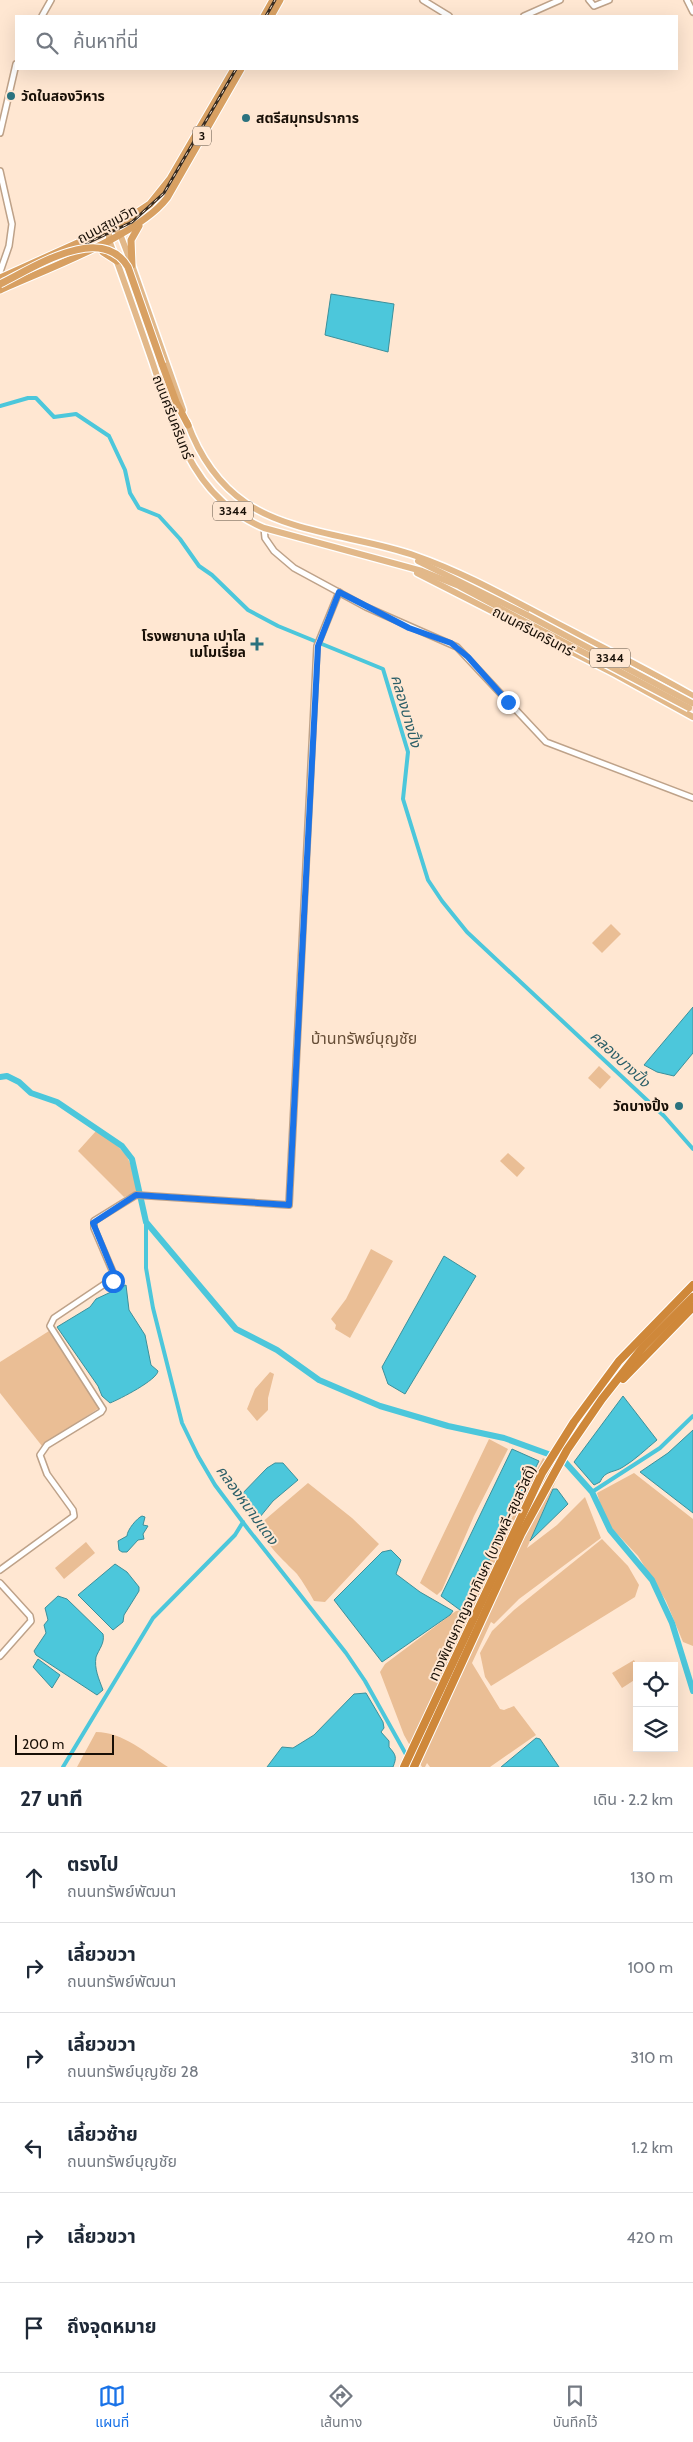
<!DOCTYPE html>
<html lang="th">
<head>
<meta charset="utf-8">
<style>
	:root { --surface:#fff; --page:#f6f6f7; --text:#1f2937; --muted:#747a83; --line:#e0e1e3; --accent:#1a73e8 }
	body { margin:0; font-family:Cabin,"Noto Sans Thai",sans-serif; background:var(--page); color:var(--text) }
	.controls { position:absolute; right:15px; bottom:15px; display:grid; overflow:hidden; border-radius:0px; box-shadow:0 5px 20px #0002 }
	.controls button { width:45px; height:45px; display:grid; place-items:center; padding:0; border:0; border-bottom:1px solid var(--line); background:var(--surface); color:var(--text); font:25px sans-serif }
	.scale { position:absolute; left:15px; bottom:12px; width:99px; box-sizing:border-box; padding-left:5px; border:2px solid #180f06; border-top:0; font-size:14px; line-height:18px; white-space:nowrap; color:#180f06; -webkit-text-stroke:4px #ffe7d2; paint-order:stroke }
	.stop { position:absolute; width:15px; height:15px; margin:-11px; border:4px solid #1a73e8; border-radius:50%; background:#fff }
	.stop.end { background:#1a73e8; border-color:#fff; box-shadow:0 1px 5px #0008 }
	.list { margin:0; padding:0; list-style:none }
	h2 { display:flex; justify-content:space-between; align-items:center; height:65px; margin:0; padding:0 20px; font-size:21px }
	h2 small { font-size:16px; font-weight:400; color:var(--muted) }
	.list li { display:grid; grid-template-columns:32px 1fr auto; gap:15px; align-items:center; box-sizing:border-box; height:90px; padding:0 20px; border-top:1px solid var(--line) }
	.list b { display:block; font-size:19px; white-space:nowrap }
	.list p { margin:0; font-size:16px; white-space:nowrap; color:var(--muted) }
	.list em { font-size:16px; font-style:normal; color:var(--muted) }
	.icon { flex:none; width:28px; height:28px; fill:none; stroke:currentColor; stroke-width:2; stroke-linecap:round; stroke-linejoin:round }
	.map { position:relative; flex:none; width:693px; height:1767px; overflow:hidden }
	.search { position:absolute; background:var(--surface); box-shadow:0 5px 20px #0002; left:15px; right:15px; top:15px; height:55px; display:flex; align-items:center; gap:12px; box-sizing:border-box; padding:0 18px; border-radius:0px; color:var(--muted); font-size:19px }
	.sheet { height:605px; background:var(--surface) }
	nav { display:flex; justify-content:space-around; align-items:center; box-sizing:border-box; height:70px; border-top:1px solid var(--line); background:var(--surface); font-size:14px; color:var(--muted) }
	nav a { display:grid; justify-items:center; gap:2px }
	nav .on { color:var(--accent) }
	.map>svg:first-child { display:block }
	.green { fill:#eabe95 }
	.water { fill:#4cc7db; stroke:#3c909b }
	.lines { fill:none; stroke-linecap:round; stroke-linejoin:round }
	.canal { stroke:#4cc7db; stroke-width:4 }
	.river { stroke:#4cc7db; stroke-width:6 }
	.tertiary-casing { stroke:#bea289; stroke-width:8 }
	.primary-casing { stroke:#fff; stroke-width:9 }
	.trunk-casing { stroke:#fff; stroke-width:9 }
	.motorway-casing { stroke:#fff; stroke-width:10 }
	.tertiary { stroke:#fff; stroke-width:5 }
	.primary { stroke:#e2b889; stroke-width:6 }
	.trunk { stroke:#d8a062; stroke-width:7 }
	.motorway { stroke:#cf883a; stroke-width:8 }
	.rail-casing { stroke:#372c21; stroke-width:3 }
	.rail { stroke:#ffe7d2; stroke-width:1; stroke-dasharray:4; stroke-linecap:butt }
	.primary-bridge-casing { stroke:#fff; stroke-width:9; stroke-linecap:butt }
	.trunk-bridge-casing { stroke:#fff; stroke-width:9; stroke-linecap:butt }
	.primary-bridge { stroke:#e2b889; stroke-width:6 }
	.trunk-bridge { stroke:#d8a062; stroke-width:7 }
	.route { stroke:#1a73e8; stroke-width:6 }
	.poi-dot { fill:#2b727e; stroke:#ffe7d2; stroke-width:2 }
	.labels { text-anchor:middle; stroke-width:4; stroke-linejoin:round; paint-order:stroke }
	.shield { fill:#ffe7d2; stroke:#5d5043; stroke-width:1 }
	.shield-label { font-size:12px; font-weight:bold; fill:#180f06 }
	.poi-label { font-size:14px; font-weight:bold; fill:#180f06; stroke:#ffe7d2; text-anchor:start }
	.street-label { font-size:14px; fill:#180f06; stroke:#ffe7d2 }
	.water-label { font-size:15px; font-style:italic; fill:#2c5f68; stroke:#ffe7d2 }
	.quarter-label { font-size:16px; fill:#674f38; stroke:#ffe7d2 }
</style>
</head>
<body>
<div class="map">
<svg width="693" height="1767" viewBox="0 0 693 1767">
	<rect width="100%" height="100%" fill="#ffe7d2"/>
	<g class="green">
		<path d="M611 924 621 934 602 953 592 943Z"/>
		<path d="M599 1066 611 1077 600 1089 588 1078Z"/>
		<path d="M96 1131C127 1152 130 1153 137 1192L124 1197 78 1151Z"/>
		<path d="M508 1153 525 1168 517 1177 500 1161Z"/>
		<path d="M371 1249 393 1261 350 1338 335 1329 336 1325 331 1319 346 1299Z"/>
		<path d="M49 1331 99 1408 42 1446 0 1393V1362Z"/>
		<path d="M270 1372 274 1374 268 1398V1410L257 1421 247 1409 255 1389Z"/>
		<path d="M489 1439 508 1449 474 1516 442 1590 437 1595 420 1583Z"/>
		<path d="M543 1458 561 1469 527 1548 557 1525 585 1497 601 1538 519 1599 494 1624 491 1622 472 1663 500 1709 504 1710 514 1706 536 1735 490 1767H430L427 1763 425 1767H422L404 1735 380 1672 385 1664 449 1616 456 1611 464 1610Z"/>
		<path d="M634 1473 693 1519V1646L683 1642 666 1601 638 1556 606 1522 597 1493Z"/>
		<path d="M308 1483 352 1518 379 1544 325 1602 314 1601C309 1592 303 1582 297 1574 284 1560 263 1544 260 1524Z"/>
		<path d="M602 1539 628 1566 639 1585 635 1597 491 1686 485 1677 480 1653 492 1631 514 1610Z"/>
		<path d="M86 1542 95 1553 64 1579 55 1568Z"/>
		<path d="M634 1660 637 1666 636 1679 622 1688 612 1673Z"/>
		<path d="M96 1732C123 1732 146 1753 168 1767H77Z"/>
	</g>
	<g class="water">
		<path d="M331 294 394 304 388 352 325 335Z"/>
		<path d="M693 1007V1053L674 1076 657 1072 644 1065Z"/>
		<path d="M444 1256 476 1276 405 1394 388 1384 382 1367Z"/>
		<path d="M126 1285 129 1310 145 1335 151 1365 158 1371C157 1380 120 1399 110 1403L102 1396 98 1386 57 1327 90 1307 96 1299Z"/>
		<path d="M623 1396 657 1440C646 1449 635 1460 623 1467 614 1473 605 1470 600 1482L594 1485 574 1462Z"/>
		<path d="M693 1430V1513L640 1472 668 1453Z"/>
		<path d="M512 1449 539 1461 464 1610H460L441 1596Z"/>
		<path d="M275 1463H283L298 1480 273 1501 260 1517 251 1514 238 1498 267 1468Z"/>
		<path d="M553 1489H557L568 1504 530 1541Z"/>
		<path d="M142 1516 145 1517 143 1525 148 1526 143 1534 144 1539 138 1540 127 1552H122L119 1550 118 1541 127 1536C127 1530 137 1518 142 1516Z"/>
		<path d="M391 1550 401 1560 396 1574 420 1592 453 1611 450 1615 382 1662 334 1600 382 1552Z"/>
		<path d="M115 1564 127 1572 139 1587V1591L124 1615 123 1622 113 1630 78 1595Z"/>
		<path d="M58 1596 67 1599 103 1634C105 1643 99 1649 96 1657 94 1669 99 1679 103 1690L97 1695 36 1655 34 1651 46 1633 44 1625 48 1620 45 1608Z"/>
		<path d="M38 1659 60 1675 52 1688 33 1667Z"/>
		<path d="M366 1693 383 1722 384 1728 381 1732 389 1741V1747C396 1755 397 1757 393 1767H267L282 1747 293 1748 314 1735 354 1694Z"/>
		<path d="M536 1738 540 1739 559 1767H501Z"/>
	</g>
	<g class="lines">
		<g class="canal">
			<path d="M0 406 28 398H36L54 417 76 414 109 436 125 470 130 493 139 508 159 516 180 539 199 566 212 575 248 610 278 626 383 669 408 752 403 799 428 880 442 901 467 932 664 1116 693 1149"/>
			<path d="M146 1222V1268L153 1308 182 1423 198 1456 215 1485 248 1529 346 1653 365 1681 408 1758"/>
			<path d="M592 1492 660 1448 693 1416"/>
			<path d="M63 1767 153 1618 235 1535 243 1522"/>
		</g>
		<path class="river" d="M0 1077 7 1076 19 1082 31 1093 57 1102 122 1146 132 1159 146 1222 236 1329 277 1350 319 1380 380 1406 448 1426 504 1438 551 1455 566 1463 592 1492 610 1530 652 1580 672 1623 693 1691"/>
		<g class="tertiary-casing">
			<g id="tertiary">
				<path d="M423 0 449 16"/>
				<path d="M589 0 594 6 609 0"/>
				<path d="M687 0 693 12"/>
				<path d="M42 16 51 0"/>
				<path d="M524 16 560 0"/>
				<path d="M0 133 16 64"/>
				<path d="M0 171 12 224 9 246 0 272"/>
				<path d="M264 528 265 538 274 551 294 568 366 607 457 647 546 742 693 798"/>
				<path d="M0 1570 74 1516 73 1510 47 1474 40 1455 47 1445 101 1412 103 1409 50 1326 54 1318 115 1277 94 1228V1221L136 1195 289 1205 317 646 339 592"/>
				<path d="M0 1583 30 1616 31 1621 0 1656"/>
			</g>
		</g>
		<g class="primary-casing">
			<g id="primary">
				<path d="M113 227 120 234 132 265 183 410"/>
				<path d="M109 229V240C124 280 138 321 152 361 175 429 192 498 264 528L422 571 459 586 524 621"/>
				<path d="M187 422C199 455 217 483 246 503 291 534 364 537 416 556 465 573 510 599 556 623 602 647 648 670 693 696"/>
				<path d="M418 561 527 615"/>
				<path d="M417 573 615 674 693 717"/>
			</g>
		</g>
		<g class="trunk-casing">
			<g id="trunk">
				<path d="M264 16 273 0"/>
				<path d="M271 16 280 0"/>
				<path d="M103 252 117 261"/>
				<path d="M132 265 131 240 139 226"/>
				<path d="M0 278 120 224 150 204 170 179 234 69"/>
				<path d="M0 290C46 269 138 236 167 198L241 69"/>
				<path d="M162 364 176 402 188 425"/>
			</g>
		</g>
		<g class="motorway-casing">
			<g id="motorway">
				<path d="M623 1379 693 1307"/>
				<path d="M404 1767 542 1473 574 1422 619 1361 693 1285"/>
				<path d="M414 1767 521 1534 567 1450 602 1399 643 1347 693 1297"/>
			</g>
		</g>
		<use href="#tertiary" class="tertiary"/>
		<use href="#primary" class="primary"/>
		<use href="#trunk" class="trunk"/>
		<use href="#motorway" class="motorway"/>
		<g class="rail-casing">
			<g id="rail">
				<path d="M266 16 275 0"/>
				<path d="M0 284 132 222 164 193 236 69"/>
			</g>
		</g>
		<use href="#rail" class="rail"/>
		<g class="primary-bridge-casing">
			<g id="primary-bridge">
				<path d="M527 615 692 703"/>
				<path d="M524 621 689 708"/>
			</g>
		</g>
		<g class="trunk-bridge-casing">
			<path id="trunk-bridge" d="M0 284C33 268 101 222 128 267L162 364"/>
		</g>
		<use href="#primary-bridge" class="primary-bridge"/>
		<use href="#trunk-bridge" class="trunk-bridge"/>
	</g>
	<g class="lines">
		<path class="route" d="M113 1281 114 1274 93 1223 136 1195 289 1205 318 646 339 592 409 628 451 643 468 657 508 702"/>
	</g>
	<g class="poi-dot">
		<circle cx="11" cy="96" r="5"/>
		<circle cx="246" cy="118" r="5"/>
		<path d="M254.5 636.5h5v5h5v5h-5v5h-5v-5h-5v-5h5z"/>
		<circle cx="679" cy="1106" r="5"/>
	</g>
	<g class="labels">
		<g class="shield">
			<rect x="193" y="126.5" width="18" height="19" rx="4"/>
			<rect x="213" y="501.5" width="40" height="19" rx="4"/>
			<rect x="590" y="648.5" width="40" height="19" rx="4"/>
		</g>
		<g class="shield-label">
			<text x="202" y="140">3</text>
			<text x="233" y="515">3344</text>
			<text x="610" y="662">3344</text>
		</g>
		<g class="poi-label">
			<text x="21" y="101">วัดในสองวิหาร</text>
			<text x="256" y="123">สตรีสมุทรปราการ</text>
			<text x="246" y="641" text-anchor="end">โรงพยาบาล เปาโล<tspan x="246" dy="16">เมโมเรี่ยล</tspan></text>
			<text x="669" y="1111" text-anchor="end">วัดบางปิ้ง</text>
		</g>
		<g class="street-label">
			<text transform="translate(107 224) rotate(-28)" y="5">ถนนสุขุมวิท</text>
			<text transform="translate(173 417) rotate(69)" y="5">ถนนศรีนครินทร์</text>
			<text transform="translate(533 631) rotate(28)" y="5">ถนนศรีนครินทร์</text>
			<text transform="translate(482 1573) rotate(-65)" y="5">ทางพิเศษกาญจนาภิเษก (บางพลี-สุขสวัสดิ์)</text>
		</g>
		<g class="water-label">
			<text transform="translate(406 711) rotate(74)" y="5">คลองบางปิ้ง</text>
			<text transform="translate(620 1059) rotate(43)" y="5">คลองบางปิ้ง</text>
			<text transform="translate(247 1505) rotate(54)" y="5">คลองหนามแดง</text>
		</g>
		<g class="quarter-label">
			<text x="364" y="1044">บ้านทรัพย์บุญชัย</text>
		</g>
	</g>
</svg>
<div class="controls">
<button><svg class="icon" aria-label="locate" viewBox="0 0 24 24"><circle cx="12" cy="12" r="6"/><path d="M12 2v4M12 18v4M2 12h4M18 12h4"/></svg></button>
<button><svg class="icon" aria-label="layers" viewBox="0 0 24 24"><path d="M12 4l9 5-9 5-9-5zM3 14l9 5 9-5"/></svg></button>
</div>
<div class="scale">200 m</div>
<div class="stop" style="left:113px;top:1281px"></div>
<div class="stop end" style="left:508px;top:702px"></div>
<div class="search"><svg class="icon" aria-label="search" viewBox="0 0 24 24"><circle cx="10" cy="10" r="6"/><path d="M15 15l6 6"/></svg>ค้นหาที่นี่</div>
</div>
<section class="sheet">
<h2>27 นาที<small>เดิน · 2.2 km</small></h2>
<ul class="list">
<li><svg class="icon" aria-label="ahead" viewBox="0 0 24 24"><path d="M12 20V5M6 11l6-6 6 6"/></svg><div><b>ตรงไป</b><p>ถนนทรัพย์พัฒนา</p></div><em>130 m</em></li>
<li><svg class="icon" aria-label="right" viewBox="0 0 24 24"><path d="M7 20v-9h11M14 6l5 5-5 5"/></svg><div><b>เลี้ยวขวา</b><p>ถนนทรัพย์พัฒนา</p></div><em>100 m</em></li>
<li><svg class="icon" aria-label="right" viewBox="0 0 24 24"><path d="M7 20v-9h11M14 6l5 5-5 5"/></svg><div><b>เลี้ยวขวา</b><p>ถนนทรัพย์บุญชัย 28</p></div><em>310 m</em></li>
<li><svg class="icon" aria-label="left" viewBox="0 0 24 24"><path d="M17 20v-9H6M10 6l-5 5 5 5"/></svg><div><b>เลี้ยวซ้าย</b><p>ถนนทรัพย์บุญชัย</p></div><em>1.2 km</em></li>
<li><svg class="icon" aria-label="right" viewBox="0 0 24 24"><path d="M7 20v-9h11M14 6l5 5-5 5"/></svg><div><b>เลี้ยวขวา</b></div><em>420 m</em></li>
<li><svg class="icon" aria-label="arrive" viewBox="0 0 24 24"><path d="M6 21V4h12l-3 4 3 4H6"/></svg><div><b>ถึงจุดหมาย</b></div></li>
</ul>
</section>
<nav>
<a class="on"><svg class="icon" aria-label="map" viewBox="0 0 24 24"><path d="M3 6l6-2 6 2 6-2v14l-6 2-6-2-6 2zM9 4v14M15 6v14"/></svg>แผนที่</a>
<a><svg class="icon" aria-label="directions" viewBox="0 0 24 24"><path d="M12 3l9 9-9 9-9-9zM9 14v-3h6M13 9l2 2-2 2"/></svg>เส้นทาง</a>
<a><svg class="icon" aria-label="saved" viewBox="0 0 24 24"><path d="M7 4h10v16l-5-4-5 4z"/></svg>บันทึกไว้</a>
</nav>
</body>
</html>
